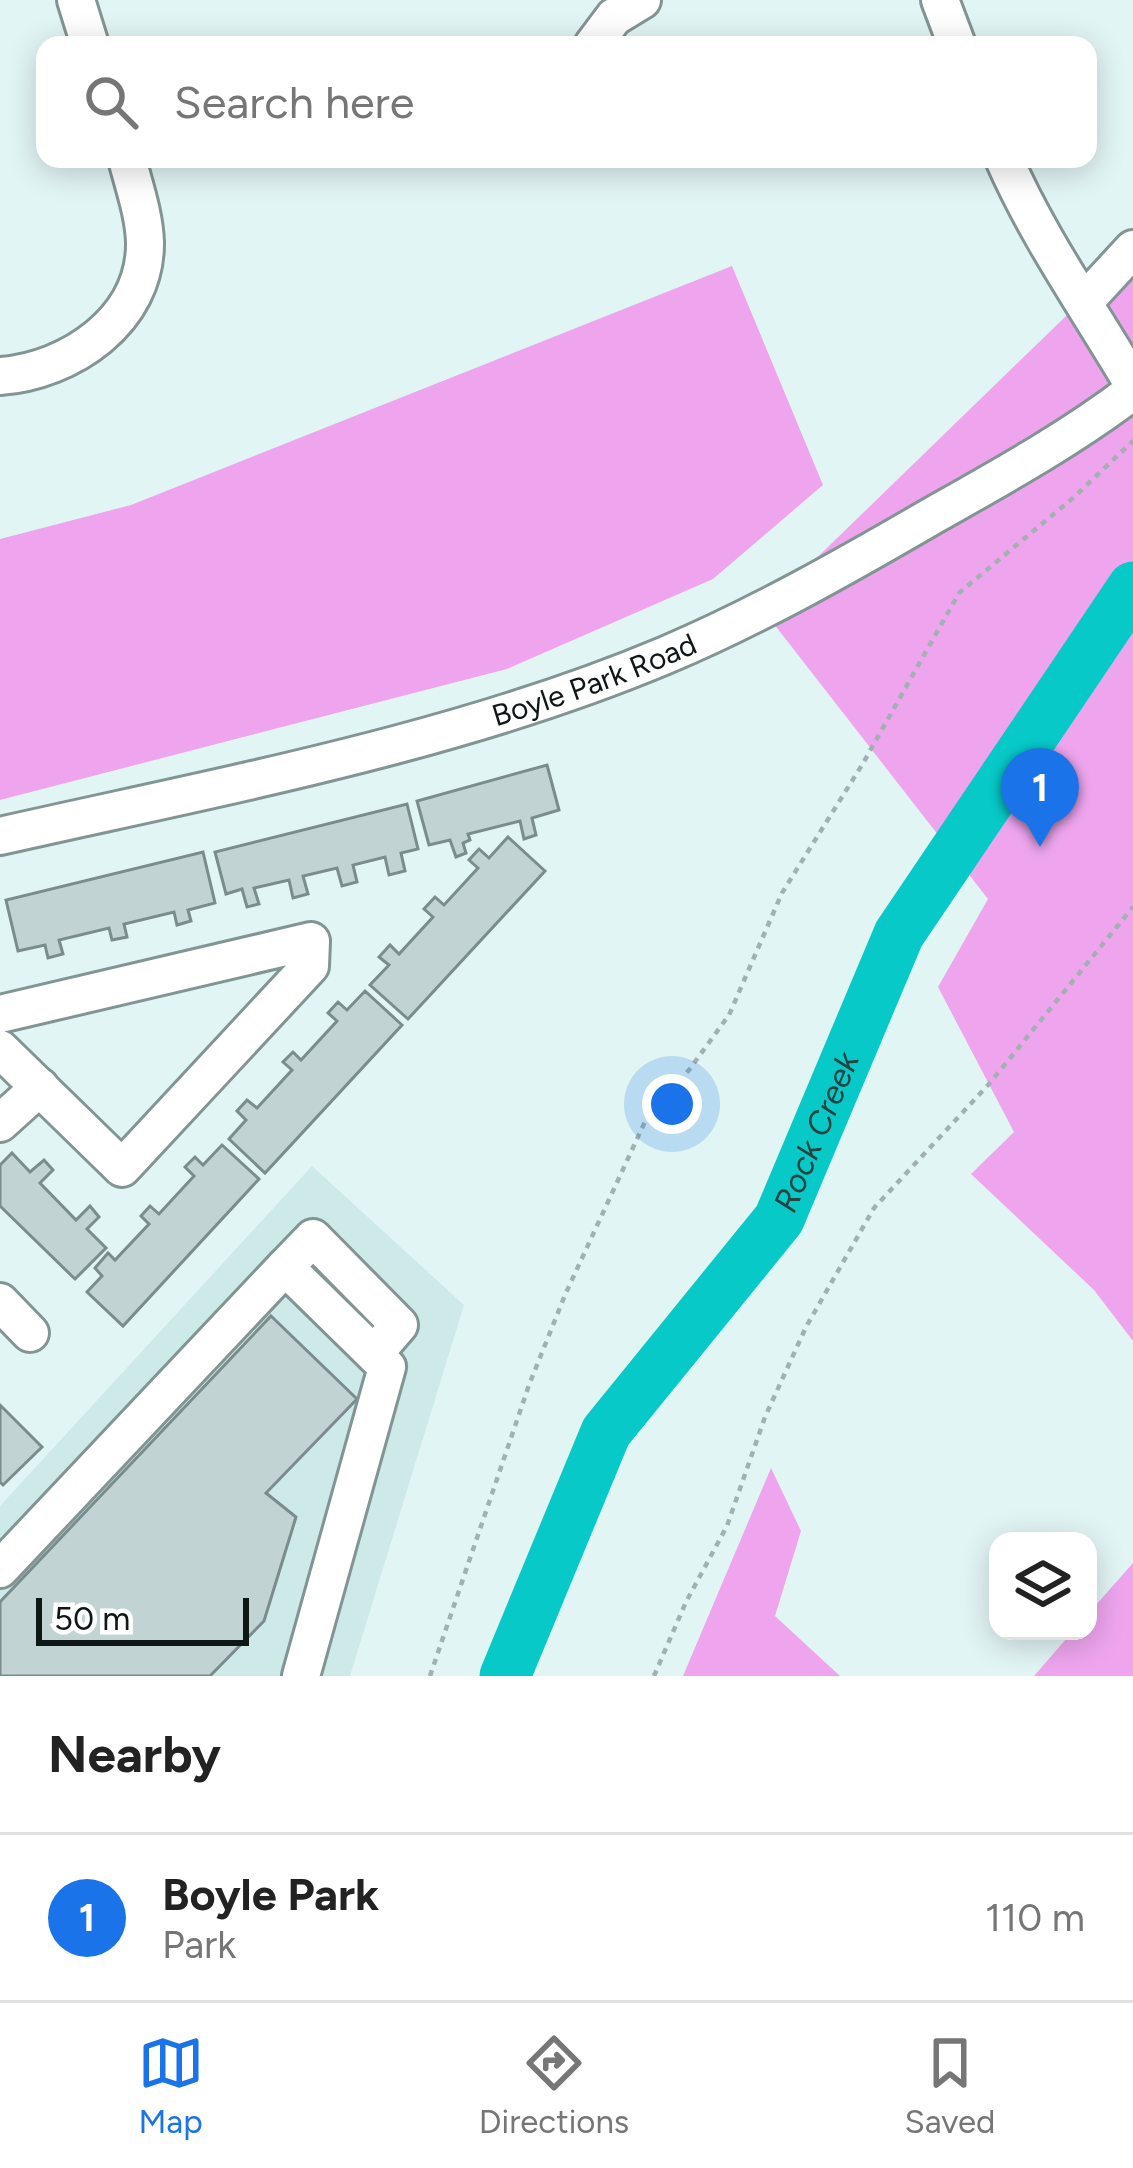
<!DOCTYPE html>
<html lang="en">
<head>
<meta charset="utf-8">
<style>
	:root { --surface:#fff; --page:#f2f2f2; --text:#222; --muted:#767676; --line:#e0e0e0; --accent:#1a73e8 }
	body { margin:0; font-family:Figtree,sans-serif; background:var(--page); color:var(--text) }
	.controls { position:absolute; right:36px; bottom:36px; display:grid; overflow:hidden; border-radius:24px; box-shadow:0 6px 30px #0003 }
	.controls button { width:108px; height:108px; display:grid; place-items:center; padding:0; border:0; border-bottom:3px solid var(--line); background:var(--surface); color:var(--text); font:60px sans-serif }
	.scale { position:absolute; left:36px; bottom:30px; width:213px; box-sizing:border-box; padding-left:12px; border:6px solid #0f1616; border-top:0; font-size:33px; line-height:42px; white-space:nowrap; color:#0f1616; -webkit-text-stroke:9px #fff; paint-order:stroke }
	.you { position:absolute; left:672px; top:1104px; width:42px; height:42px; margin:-30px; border:9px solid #fff; border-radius:50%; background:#1a73e8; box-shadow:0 0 0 18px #1a73e833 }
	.badge { display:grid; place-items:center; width:78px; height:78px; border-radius:50%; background:var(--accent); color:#fff; font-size:39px; font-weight:700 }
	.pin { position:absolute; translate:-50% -99px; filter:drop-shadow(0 3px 6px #0008) }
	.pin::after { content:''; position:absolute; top:63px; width:42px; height:36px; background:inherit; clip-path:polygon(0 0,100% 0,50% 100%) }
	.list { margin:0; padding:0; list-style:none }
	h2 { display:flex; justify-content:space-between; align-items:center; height:156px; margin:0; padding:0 48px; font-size:51px }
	h2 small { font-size:39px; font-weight:400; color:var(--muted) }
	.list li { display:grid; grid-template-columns:78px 1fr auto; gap:36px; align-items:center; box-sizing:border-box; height:168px; padding:0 48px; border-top:3px solid var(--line) }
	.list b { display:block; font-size:45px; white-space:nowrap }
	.list p { margin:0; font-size:39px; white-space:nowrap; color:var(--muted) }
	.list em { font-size:39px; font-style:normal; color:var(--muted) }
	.icon { flex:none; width:66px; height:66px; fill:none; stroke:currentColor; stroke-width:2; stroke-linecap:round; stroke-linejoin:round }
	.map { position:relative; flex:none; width:1133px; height:1676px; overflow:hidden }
	.search { position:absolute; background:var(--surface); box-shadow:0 6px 30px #0003; left:36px; right:36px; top:36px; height:132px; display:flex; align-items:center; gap:30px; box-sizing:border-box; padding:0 42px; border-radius:24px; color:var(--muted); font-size:45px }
	.sheet { height:324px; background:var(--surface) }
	nav { display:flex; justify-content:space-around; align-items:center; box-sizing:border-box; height:168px; border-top:3px solid var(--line); background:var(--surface); font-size:33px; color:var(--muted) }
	nav a { display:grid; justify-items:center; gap:6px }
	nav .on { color:var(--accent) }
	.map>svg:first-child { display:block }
	.built { fill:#cdeae9 }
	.green { fill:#eea5ee }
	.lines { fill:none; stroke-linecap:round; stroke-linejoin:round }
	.river { stroke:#07c9c8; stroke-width:51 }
	.building { fill:#c1d4d3; stroke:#7b8c8c; stroke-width:3 }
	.minor-casing { stroke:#829493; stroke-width:42 }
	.path { stroke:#a1b0b0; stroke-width:4.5; stroke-dasharray:6 6; stroke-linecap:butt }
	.minor { stroke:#fff; stroke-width:36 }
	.labels { text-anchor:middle; stroke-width:12; stroke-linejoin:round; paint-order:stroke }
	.street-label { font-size:30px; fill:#0f1616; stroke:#fff }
	.water-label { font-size:33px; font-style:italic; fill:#284242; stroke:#fff }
</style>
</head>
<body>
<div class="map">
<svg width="1133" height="1676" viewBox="0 0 1133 1676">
	<rect width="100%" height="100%" fill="#e2f5f5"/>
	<path class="built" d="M312 1166 464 1305 350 1676H0V1506Z"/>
	<g class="green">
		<path d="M1133 251V1341L1094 1290 971 1174 1014 1132 938 987 988 899 763 610Z"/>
		<path d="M732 266 823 485 713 579 507 669 0 800V539L131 505Z"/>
		<path d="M771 1468 801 1531 775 1616 840 1676H683Z"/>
		<path d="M1133 1563V1676H1034L1073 1631H1088V1614Z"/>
	</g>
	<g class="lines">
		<path class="river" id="s1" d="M505 1676 606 1432 779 1219 899 934 1133 587"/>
	</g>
	<g class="building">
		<path d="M547 765 559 810 532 818 536 835 524 839 520 821 468 834 470 840 463 843 466 853 456 857 450 840 429 845 417 801Z"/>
		<path d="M407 804 418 849 401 853 405 871 389 875 385 857 353 865 357 882 342 886 337 868 303 876 308 894 293 898 289 880 254 888 259 904 247 907 242 889 226 894 215 852Z"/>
		<path d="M508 837 545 871 408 1019 370 985 389 965 379 957 390 945 399 954 433 917 424 909 435 897 444 905 478 868 469 860 479 849 489 858Z"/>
		<path d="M203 852 215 903 188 910 191 921 177 925 174 912 124 924 127 937 112 940 109 928 59 940 63 954 48 958 45 945 18 951 6 900Z"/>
		<path d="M365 991 402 1025 265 1173 229 1139 246 1120 237 1111 247 1100 257 1108 292 1070 283 1062 293 1052 301 1060 337 1021 328 1013 338 1002 347 1010Z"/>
		<path d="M222 1145 259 1179 123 1326 87 1292 102 1276 95 1268 108 1253 115 1260 149 1224 141 1216 150 1206 159 1214 194 1176 185 1167 195 1157 203 1165Z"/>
		<path d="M12 1153 30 1172 44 1160 53 1170 40 1183 76 1220 90 1206 99 1217 87 1229 106 1248 75 1279 0 1206V1165Z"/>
		<path d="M271 1316 357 1399 266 1493 296 1517 264 1621 210 1676H0V1602Z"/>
		<path d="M0 1405 42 1447 3 1485 0 1482Z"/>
	</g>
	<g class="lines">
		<g class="minor-casing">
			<g id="minor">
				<path d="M76 0 90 45"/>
				<path d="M940 0 957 45"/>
				<path d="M593 45 614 17 642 0"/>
				<path d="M1004 159C1039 239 1089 309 1133 384"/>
				<path d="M1085 301 1133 249"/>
				<path d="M0 376C70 371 146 320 145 242 144 214 134 186 127 159"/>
				<path id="s2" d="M0 836C221 786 457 743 666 655 758 616 846 566 932 516 1001 477 1070 439 1133 391"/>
				<path d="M0 1014 311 941 310 966 122 1168 0 1049"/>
				<path d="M0 1123 40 1087"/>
				<path d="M285 1267 313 1238 399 1325 374 1354"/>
				<path d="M0 1302 30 1333"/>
				<path d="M0 1569 285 1267 387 1367 301 1676"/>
			</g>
		</g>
		<g class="path">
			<path d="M430 1676 529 1385 565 1295 649 1113 689 1070 729 1015 782 893 862 765 959 593 1073 498 1133 441"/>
			<path d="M654 1676 686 1602 727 1526 765 1417 806 1327 874 1208 989 1084 1133 907"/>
		</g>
		<use href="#minor" class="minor"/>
	</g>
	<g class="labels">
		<g class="street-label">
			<text dy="10" stroke="none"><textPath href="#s2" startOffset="615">Boyle Park Road</textPath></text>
		</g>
		<g class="water-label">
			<text dy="12" stroke="none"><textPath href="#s1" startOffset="633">Rock Creek</textPath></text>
		</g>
	</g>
</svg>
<div class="controls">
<button><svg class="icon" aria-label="layers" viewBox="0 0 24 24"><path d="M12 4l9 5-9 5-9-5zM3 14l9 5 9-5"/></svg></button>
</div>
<div class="scale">50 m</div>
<div class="you"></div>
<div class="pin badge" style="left:1040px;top:847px">1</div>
<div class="search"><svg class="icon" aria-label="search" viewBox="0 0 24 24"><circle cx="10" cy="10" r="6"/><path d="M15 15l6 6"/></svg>Search here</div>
</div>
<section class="sheet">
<h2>Nearby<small></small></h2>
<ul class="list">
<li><span class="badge">1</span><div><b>Boyle Park</b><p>Park</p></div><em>110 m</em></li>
</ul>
</section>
<nav>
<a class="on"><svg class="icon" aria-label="map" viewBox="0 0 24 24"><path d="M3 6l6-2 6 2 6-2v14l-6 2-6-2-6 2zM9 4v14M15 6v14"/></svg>Map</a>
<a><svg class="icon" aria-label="directions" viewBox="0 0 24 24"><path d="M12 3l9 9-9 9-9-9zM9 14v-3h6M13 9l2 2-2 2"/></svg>Directions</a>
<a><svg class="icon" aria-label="saved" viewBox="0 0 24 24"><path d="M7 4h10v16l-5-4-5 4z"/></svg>Saved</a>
</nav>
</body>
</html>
